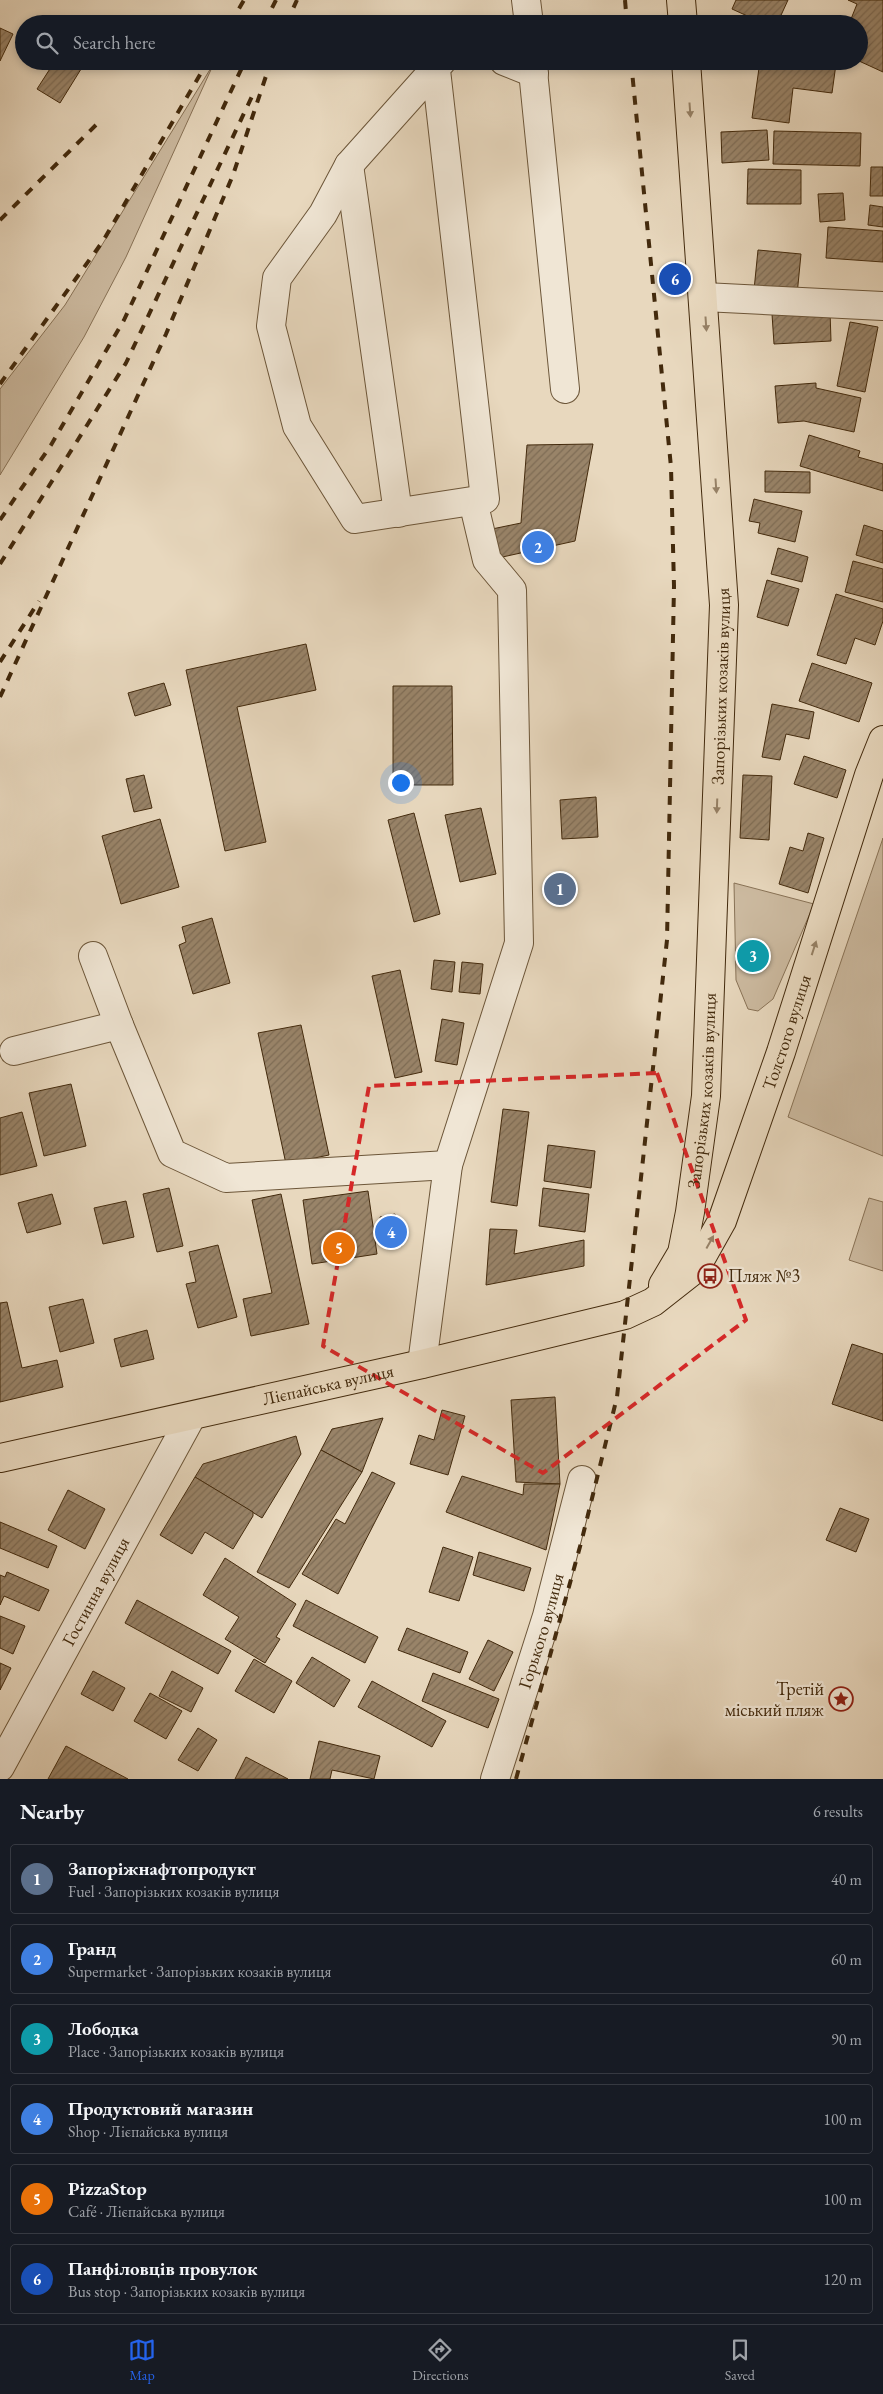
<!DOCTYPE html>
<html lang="en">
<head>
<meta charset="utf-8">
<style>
	:root { --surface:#171b24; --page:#242831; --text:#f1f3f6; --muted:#9ea1a6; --line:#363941; --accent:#2563eb }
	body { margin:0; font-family:"EB Garamond",serif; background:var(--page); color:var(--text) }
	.you { position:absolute; left:400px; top:782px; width:18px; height:18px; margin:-12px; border:4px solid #fff; border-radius:50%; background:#1a73e8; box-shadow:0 0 0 8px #1a73e833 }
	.badge { display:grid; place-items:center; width:32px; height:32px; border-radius:50%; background:var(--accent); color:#fff; font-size:16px; font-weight:700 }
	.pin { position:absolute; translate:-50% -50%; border:2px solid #fff; box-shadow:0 1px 5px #0006 }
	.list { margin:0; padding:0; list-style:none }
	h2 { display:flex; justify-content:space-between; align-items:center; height:65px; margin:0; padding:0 20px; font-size:21px }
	h2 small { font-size:16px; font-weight:400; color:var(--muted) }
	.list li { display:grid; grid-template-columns:32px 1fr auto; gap:15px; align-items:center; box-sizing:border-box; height:70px; margin:0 10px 10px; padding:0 10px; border:1px solid var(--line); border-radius:5px }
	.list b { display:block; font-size:19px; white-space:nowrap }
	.list p { margin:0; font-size:16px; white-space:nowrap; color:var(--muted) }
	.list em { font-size:16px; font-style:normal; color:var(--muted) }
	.icon { flex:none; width:28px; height:28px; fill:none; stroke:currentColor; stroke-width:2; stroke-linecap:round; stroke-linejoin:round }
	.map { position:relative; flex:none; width:883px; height:1779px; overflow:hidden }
	.search { position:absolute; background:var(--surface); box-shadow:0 2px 8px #0003; left:15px; right:15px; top:15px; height:55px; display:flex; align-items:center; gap:12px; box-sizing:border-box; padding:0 18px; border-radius:28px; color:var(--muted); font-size:19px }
	.sheet { height:545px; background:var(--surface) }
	nav { display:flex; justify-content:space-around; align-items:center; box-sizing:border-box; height:70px; border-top:1px solid var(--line); background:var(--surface); font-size:14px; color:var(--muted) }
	nav a { display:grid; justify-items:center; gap:2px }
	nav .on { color:var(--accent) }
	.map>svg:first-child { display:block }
	.green { fill:#ccbaa0; stroke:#887256 }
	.building { fill:url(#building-hatch); stroke:#432a0d }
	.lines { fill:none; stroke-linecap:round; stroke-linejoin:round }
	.minor-casing { stroke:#6c5639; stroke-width:30 }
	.major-casing { stroke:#432a0d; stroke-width:30 }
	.minor { stroke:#f0e6d5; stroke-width:28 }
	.major { stroke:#e8d8be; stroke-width:28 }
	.rail { stroke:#432a0d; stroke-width:4; stroke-dasharray:9 9; stroke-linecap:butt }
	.oneway { fill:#968166 }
	.marked { fill:none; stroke:#d62828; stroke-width:4; stroke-dasharray:10 6; stroke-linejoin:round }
	.labels { text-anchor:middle; stroke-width:4.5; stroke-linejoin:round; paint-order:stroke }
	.street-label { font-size:18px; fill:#432a0d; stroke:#f0e6d5 }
	.poi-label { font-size:18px; fill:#432a0d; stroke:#f0e6d5; text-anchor:start }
</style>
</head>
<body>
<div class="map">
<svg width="883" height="1779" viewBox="0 0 883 1779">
	<defs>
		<pattern id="building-hatch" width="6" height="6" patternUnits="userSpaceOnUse" patternTransform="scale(1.25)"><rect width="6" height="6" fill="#998469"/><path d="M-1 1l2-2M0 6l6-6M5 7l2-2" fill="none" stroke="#7e6c55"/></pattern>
	</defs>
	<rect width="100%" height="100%" fill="#e8d8be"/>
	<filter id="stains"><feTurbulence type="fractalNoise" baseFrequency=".004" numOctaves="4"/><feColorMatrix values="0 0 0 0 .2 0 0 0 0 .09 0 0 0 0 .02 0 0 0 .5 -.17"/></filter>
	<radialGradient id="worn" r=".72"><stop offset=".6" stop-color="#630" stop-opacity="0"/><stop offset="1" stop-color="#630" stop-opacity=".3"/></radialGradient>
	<g class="green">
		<path d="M214 63 126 257 84 337 0 475V389L65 305Z"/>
		<path d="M883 838V1156L788 1117Z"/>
		<path d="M734 883 814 904 773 999 758 1011 748 1009 736 980Z"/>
		<path d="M869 1198 883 1202V1271L849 1260Z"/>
	</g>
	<g class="building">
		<path d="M736 0H788L777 24H765L732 9Z"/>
		<path d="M848 0H883V72L859 61V24H849L857 4Z"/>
		<path d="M0 28 13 34 0 61Z"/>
		<path d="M55 61H86L60 103 37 89Z"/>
		<path d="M760 61H811L836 64 832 93 793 88 789 123 752 118Z"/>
		<path d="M767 130 769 160 722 163 721 132Z"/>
		<path d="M774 131 861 133 860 166 773 164Z"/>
		<path d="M871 167H883V196H870Z"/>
		<path d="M748 169 801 170V204H747Z"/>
		<path d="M843 193 845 220 820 222 818 194Z"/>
		<path d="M870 205 883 207V227L868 225Z"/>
		<path d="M828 227 883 231V262L826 258Z"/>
		<path d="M758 250 801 254 797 295 754 290Z"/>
		<path d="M830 311 831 341 774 344 772 314Z"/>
		<path d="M850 322 878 327 865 392 837 386Z"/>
		<path d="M816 383V388L861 398 854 432 804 421 778 423 775 386Z"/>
		<path d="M809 435 860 451 858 457 883 464V491L800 466Z"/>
		<path d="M593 444 575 541 498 558 492 529 521 523 527 445Z"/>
		<path d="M765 471 810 472V493L765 492Z"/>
		<path d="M754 499 802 511 795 542 758 533 760 523 749 521Z"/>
		<path d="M864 525 883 531V563L856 555Z"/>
		<path d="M778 548 808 557 802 582 771 574Z"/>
		<path d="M853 561 883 569V602L845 592Z"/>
		<path d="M767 580 799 589 788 626 757 617Z"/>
		<path d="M836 594 883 609V621L875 645 855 638 846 664 817 655Z"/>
		<path d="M306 644 316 690 237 707 266 842 225 851 186 670Z"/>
		<path d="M812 663 872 683 859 722 799 701Z"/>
		<path d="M164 683 171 705 135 716 128 693Z"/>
		<path d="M393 686H452L453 785H393Z"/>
		<path d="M772 704 814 712 809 739 786 734 780 760 762 757Z"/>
		<path d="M804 756 846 770 837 798 794 784Z"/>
		<path d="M144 775 152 808 134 812 126 779Z"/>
		<path d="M743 775 772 776 769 840 740 838Z"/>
		<path d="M596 797 598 837 562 839 560 800Z"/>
		<path d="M481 808 496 874 460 882 445 815Z"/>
		<path d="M414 813 440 914 414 922 388 820Z"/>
		<path d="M160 819 179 887 121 904 102 836Z"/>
		<path d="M808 833 824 838 808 893 779 884 790 847 803 851Z"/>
		<path d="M212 918 230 983 193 994 179 945 186 942 182 927Z"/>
		<path d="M434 960 455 962 452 992 431 989Z"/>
		<path d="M462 962 483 964 480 994 459 992Z"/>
		<path d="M400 970 422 1072 395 1078 372 976Z"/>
		<path d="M442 1019 464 1023 457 1065 435 1061Z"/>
		<path d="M301 1025 329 1155 286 1164 258 1033Z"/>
		<path d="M71 1084 86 1146 44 1156 29 1093Z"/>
		<path d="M503 1109 529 1112 517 1206 491 1202Z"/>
		<path d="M22 1112 37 1166 0 1175V1118Z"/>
		<path d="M548 1145 595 1151 591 1188 544 1181Z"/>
		<path d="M169 1188 183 1246 157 1252 143 1194Z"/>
		<path d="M543 1188 589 1194 585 1232 539 1226Z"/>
		<path d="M368 1191 377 1254 312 1264 303 1200Z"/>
		<path d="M52 1194 61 1224 27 1233 18 1203Z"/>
		<path d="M281 1194 309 1324 251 1336 243 1299 272 1293 252 1200Z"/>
		<path d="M126 1201 134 1237 103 1244 94 1208Z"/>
		<path d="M395 1214 402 1246 387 1249 380 1217Z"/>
		<path d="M490 1229 517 1230 514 1254 584 1240V1266L486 1285Z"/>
		<path d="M218 1245 237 1317 198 1328 186 1284 196 1282 189 1252Z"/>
		<path d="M83 1299 94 1343 60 1352 49 1307Z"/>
		<path d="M7 1302 22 1368 57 1360 63 1387 0 1402V1303Z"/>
		<path d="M147 1330 154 1359 121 1367 114 1339Z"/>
		<path d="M852 1344 883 1354V1421L832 1404Z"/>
		<path d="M555 1397 560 1484 516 1482 511 1400Z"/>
		<path d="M442 1410 465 1416 448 1475 410 1464 419 1435 434 1440Z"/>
		<path d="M383 1418 362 1472 321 1450 332 1429Z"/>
		<path d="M296 1436 301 1454 262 1518 195 1477 203 1464Z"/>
		<path d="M321 1450 362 1472 289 1588 257 1572Z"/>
		<path d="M372 1472 395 1483 338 1594 302 1574 336 1519 345 1524Z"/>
		<path d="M462 1476 523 1495 524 1484H560L546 1550 446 1512Z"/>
		<path d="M195 1477 253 1512V1516L233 1549 205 1532 192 1554 160 1535Z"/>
		<path d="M68 1490 105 1509 85 1549 48 1530Z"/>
		<path d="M840 1508 869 1519 856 1552 826 1540Z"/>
		<path d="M0 1522 57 1546 48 1568 0 1548Z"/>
		<path d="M443 1547 473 1557 459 1601 429 1592Z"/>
		<path d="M479 1552 531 1568 524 1591 473 1575Z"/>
		<path d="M225 1558 296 1604 276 1637 280 1639 265 1663 225 1639 239 1617 203 1595Z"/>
		<path d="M7 1572 49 1590 39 1611 4 1596 0 1605V1575L5 1577Z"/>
		<path d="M137 1600 231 1651 218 1674 125 1623Z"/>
		<path d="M306 1600 378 1637 365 1663 293 1626Z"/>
		<path d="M0 1616 25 1626 13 1654 0 1648Z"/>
		<path d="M407 1628 468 1652 460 1673 398 1650Z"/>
		<path d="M488 1640 513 1652 494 1691 469 1679Z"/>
		<path d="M312 1657 350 1680 334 1707 296 1683Z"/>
		<path d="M254 1659 292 1681 274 1713 235 1691Z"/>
		<path d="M0 1663 11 1668 0 1690Z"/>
		<path d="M93 1671 125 1688 113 1711 81 1694Z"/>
		<path d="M172 1671 203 1688 191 1712 159 1696Z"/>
		<path d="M433 1673 499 1699 488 1728 422 1701Z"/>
		<path d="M372 1681 446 1721 432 1747 358 1707Z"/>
		<path d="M150 1693 182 1711 166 1739 134 1721Z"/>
		<path d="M198 1728 217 1740 198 1771 178 1760Z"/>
		<path d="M319 1741 380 1756 374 1779 332 1770 330 1779H310Z"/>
		<path d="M66 1746 128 1779H48Z"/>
		<path d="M246 1757 288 1779H235Z"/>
	</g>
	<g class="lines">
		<g class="minor-casing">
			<g id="minor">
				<path d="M526 0 529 24"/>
				<path d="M504 61 534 73"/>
				<path d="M532 61 565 389"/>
				<path d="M436 70 485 499 355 519 297 426 271 326 277 278 323 214 349 165 442 61"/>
				<path d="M349 165 398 513"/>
				<path d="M704 297 883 306"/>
				<path d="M93 956 119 1025"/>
				<path d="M14 1051 119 1025 172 1153 226 1178 448 1165"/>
				<path d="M422 1364 448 1165 519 943 512 590 487 560 473 501"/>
				<path id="s1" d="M0 1767 191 1417"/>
				<path id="s2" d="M495 1779 547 1616 582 1480"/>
			</g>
		</g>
		<g class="major-casing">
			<g id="major">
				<path d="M681 0 683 24"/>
				<path id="s3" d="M663 1285 682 1253 690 1212 706 1096 724 605 686 61"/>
				<path id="s4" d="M0 1458 422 1364 625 1315 653 1302 695 1269 722 1221 781 1052 869 775 883 740"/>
			</g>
		</g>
		<use href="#minor" class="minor"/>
		<use href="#major" class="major"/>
		<g class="rail">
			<path d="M625 0 627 24"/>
			<path d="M230 24 244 0"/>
			<path d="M264 24 276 0"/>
			<path d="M286 24 297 0"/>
			<path d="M0 220 99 122"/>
			<path d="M0 384 103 241 208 61"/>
			<path d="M0 520 51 445 124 320 245 61"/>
			<path d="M0 564 126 363 255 90"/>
			<path d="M0 662 39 601"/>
			<path d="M0 697 166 334 233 175 271 61"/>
			<path d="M516 1779 581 1543 617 1397 667 940 674 586 671 467 631 61"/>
		</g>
	</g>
	<defs><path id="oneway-solid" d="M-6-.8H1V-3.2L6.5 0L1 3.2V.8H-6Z" transform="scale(1.25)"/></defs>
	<g class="oneway">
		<use href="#oneway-solid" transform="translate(690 110) rotate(86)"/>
		<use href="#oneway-solid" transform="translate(706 324) rotate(86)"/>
		<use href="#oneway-solid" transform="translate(716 486) rotate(86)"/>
		<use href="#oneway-solid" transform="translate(717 806) rotate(92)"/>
		<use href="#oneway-solid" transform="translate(814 948) rotate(-72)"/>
		<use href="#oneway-solid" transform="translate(710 1242) rotate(-61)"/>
	</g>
	<path class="marked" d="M657 1073 746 1320 543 1473 323 1346 369 1086Z"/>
	<defs>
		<g id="bus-ring" transform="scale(1.25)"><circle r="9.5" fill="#f0e6d5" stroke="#8f2418" stroke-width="1.5"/><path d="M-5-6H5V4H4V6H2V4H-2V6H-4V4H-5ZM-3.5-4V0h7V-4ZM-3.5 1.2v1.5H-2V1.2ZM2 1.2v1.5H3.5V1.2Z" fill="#8f2418"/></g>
		<g id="sight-ring" transform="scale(1.25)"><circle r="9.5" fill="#f0e6d5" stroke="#8f2418" stroke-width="1.5"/><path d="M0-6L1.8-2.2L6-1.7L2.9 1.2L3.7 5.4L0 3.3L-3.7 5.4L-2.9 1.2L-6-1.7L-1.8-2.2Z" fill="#8f2418"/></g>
	</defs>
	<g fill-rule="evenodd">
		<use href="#bus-ring" x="710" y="1276"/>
		<use href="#sight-ring" x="841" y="1699"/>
	</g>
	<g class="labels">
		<g class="street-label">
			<text dy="6" stroke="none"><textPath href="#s3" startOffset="606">Запорізьких козаків вулиця</textPath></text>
			<text dy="6" stroke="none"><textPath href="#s4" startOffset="980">Толстого вулиця</textPath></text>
			<text dy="6" stroke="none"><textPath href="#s3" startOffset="201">Запорізьких козаків вулиця</textPath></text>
			<text dy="6" stroke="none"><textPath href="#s4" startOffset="336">Лієпайська вулиця</textPath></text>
			<text dy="6" stroke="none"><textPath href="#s1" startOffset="200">Гостинна вулиця</textPath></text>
			<text dy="6" stroke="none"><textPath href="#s2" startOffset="155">Горького вулиця</textPath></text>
		</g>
		<g class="poi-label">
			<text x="728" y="1282">Пляж №3</text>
			<text x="824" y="1695" text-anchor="end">Третій<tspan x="824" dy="21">міський пляж</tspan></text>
		</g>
	</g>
	<rect width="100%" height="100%" filter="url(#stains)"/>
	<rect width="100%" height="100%" fill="url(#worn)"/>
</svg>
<div class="you"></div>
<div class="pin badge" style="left:560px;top:889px;background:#5c6f8a">1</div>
<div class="pin badge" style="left:538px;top:547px;background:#3f7fe0">2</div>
<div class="pin badge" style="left:753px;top:956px;background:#0f9aa8">3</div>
<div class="pin badge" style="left:391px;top:1232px;background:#3f7fe0">4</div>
<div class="pin badge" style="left:339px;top:1248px;background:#e8710a">5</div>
<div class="pin badge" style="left:675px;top:279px;background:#1a4fb4">6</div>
<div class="search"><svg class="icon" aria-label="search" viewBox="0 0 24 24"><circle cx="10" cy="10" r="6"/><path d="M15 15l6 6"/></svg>Search here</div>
</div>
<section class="sheet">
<h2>Nearby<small>6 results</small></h2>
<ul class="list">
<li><span class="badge" style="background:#5c6f8a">1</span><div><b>Запоріжнафтопродукт</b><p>Fuel · Запорізьких козаків вулиця</p></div><em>40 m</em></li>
<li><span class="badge" style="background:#3f7fe0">2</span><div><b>Гранд</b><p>Supermarket · Запорізьких козаків вулиця</p></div><em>60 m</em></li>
<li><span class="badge" style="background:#0f9aa8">3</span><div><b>Лободка</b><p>Place · Запорізьких козаків вулиця</p></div><em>90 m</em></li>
<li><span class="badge" style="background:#3f7fe0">4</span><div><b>Продуктовий магазин</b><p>Shop · Лієпайська вулиця</p></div><em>100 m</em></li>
<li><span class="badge" style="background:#e8710a">5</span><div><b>PizzaStop</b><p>Café · Лієпайська вулиця</p></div><em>100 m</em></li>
<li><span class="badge" style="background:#1a4fb4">6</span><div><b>Панфіловців провулок</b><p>Bus stop · Запорізьких козаків вулиця</p></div><em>120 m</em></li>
</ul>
</section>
<nav>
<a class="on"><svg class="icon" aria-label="map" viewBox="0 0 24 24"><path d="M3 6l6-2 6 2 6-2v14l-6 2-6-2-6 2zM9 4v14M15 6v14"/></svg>Map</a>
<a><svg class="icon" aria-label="directions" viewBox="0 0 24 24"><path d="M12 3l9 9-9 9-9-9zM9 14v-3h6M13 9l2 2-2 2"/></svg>Directions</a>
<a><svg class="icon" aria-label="saved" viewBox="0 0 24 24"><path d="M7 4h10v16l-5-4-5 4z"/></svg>Saved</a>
</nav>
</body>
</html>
